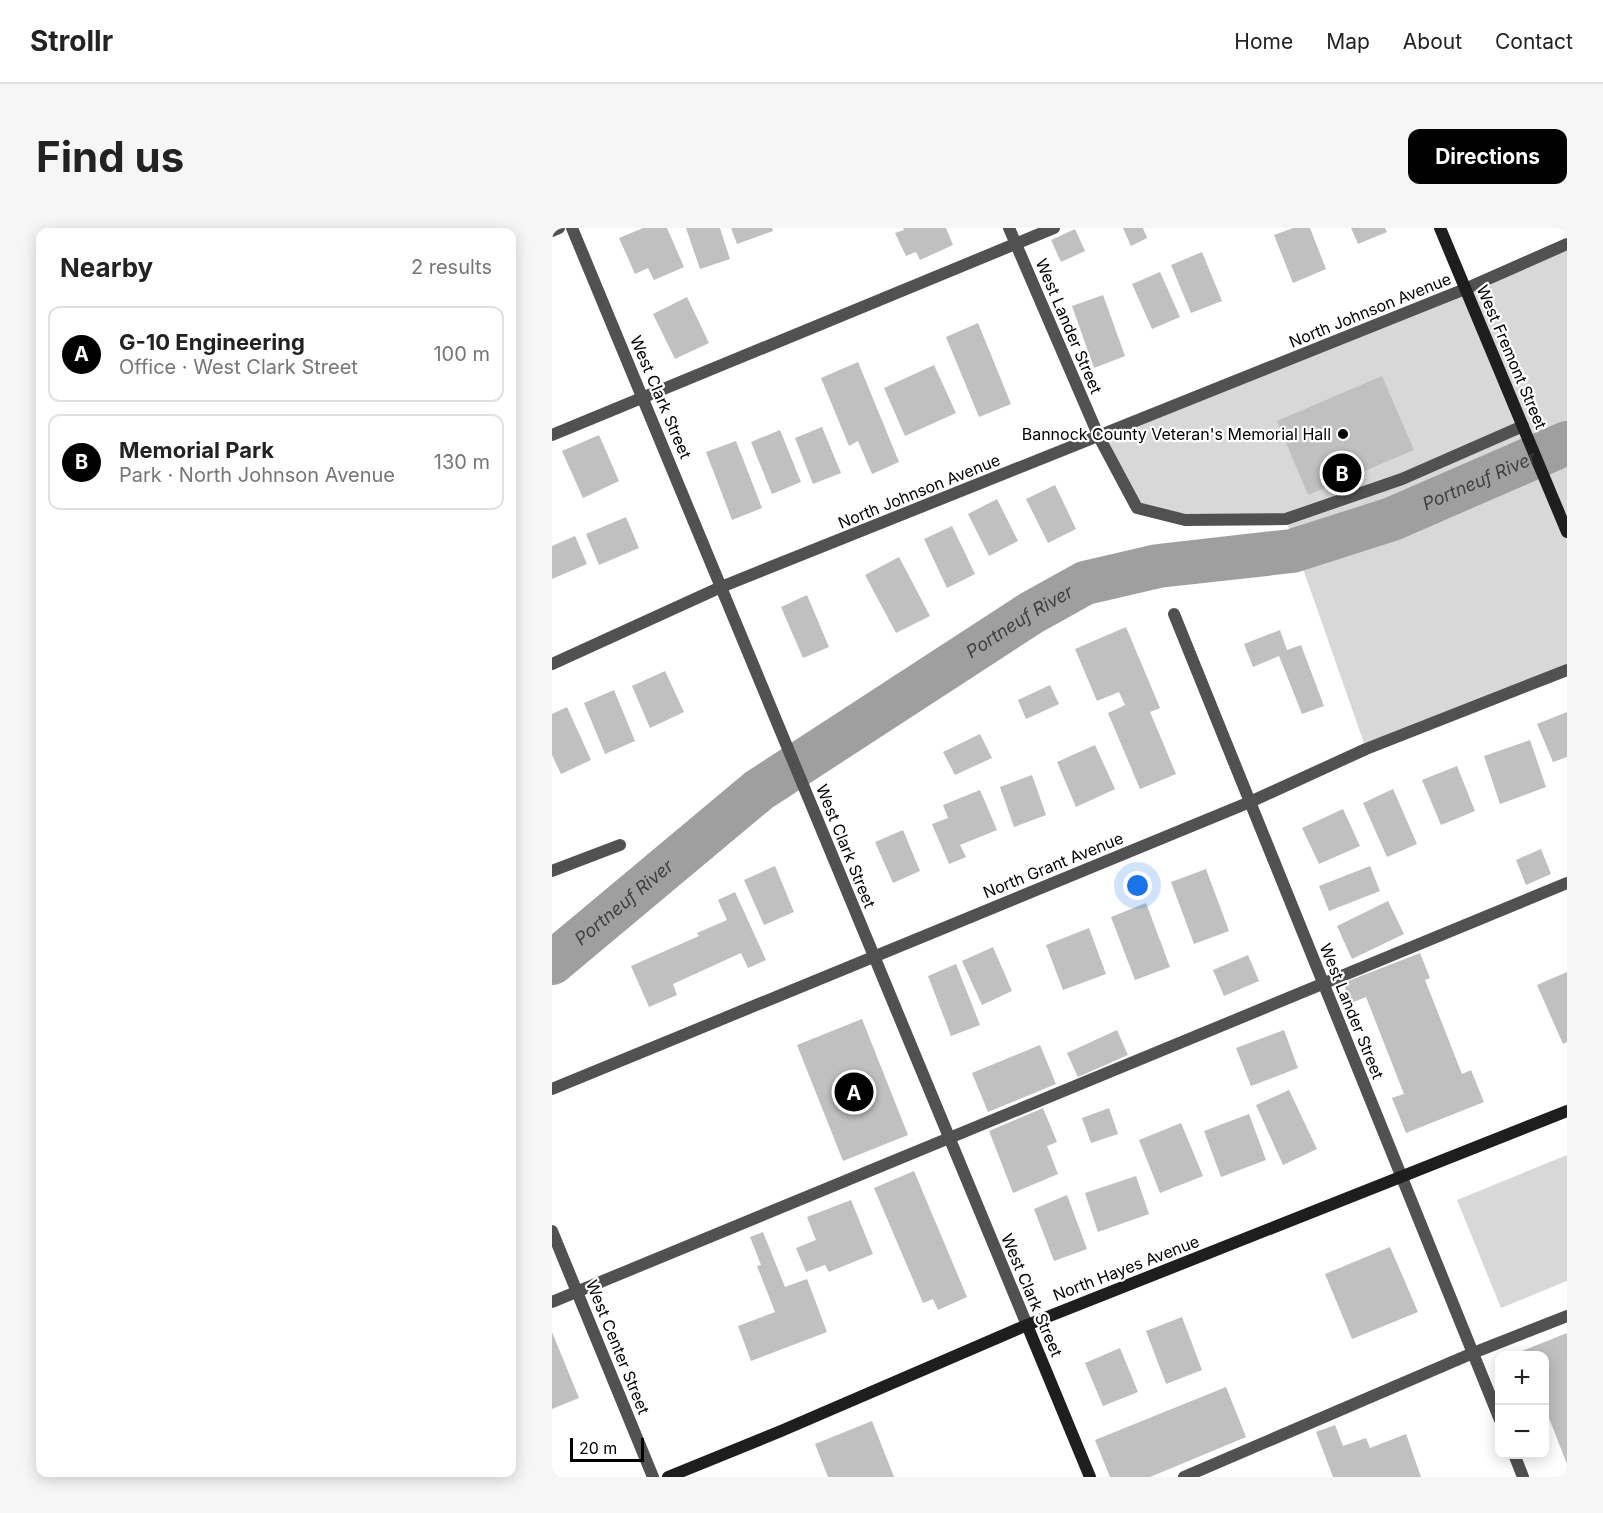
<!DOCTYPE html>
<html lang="en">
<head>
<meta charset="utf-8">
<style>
	:root { --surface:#fff; --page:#f6f6f6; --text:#222; --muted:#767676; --line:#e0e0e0; --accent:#000 }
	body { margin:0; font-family:Inter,sans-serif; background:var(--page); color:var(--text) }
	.controls { position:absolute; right:18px; bottom:18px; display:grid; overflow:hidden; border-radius:12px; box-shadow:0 3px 15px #0003 }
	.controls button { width:54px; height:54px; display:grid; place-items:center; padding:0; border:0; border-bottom:2px solid var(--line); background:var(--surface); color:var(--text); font:30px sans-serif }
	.scale { position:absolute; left:18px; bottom:15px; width:74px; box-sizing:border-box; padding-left:6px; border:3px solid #000; border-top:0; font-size:16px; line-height:21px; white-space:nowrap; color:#000; -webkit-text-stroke:4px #fff; paint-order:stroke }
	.you { position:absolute; left:586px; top:658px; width:21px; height:21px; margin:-15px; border:4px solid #fff; border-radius:50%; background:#1a73e8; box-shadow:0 0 0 9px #1a73e833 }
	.badge { display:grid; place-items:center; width:39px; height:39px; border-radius:50%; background:var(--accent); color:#fff; font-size:20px; font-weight:700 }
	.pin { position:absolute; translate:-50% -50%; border:3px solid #fff; box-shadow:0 2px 6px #0006 }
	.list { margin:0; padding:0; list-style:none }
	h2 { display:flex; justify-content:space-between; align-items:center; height:78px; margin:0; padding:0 24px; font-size:26px }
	h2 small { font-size:20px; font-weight:400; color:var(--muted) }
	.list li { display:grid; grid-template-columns:39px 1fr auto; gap:18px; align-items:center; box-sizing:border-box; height:96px; margin:0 12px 12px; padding:0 12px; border:2px solid var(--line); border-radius:12px }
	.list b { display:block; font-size:22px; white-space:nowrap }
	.list p { margin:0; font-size:20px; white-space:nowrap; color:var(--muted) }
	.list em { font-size:20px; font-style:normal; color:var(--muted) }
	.map { position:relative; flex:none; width:1015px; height:1249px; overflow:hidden; border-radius:12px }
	header { display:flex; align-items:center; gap:36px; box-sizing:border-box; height:84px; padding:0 30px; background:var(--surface); border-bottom:2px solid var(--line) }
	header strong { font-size:28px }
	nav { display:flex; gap:33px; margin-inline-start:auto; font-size:21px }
	.intro { display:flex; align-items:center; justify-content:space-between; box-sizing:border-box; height:144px; padding:0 36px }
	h1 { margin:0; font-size:42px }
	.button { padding:15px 27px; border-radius:12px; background:var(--accent); color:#fff; font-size:21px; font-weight:700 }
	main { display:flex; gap:36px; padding:0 36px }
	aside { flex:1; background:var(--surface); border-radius:12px; box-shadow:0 3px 15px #0003 }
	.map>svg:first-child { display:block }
	.green { fill:#d8d8d8 }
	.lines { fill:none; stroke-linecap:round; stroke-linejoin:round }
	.river { stroke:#9f9f9f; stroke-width:44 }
	.building { fill:#c0c0c0 }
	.lane { stroke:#515151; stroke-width:12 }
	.street { stroke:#515151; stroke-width:12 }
	.secondary { stroke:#1e1e1e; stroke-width:12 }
	.poi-dot { fill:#000; stroke:#fff; stroke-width:2 }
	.labels { text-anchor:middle; stroke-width:4.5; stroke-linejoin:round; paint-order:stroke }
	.street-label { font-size:16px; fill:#000; stroke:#fff }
	.poi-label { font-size:16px; fill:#000; stroke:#fff; text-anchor:end }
	.water-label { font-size:18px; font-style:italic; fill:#404040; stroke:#fff }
</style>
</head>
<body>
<header>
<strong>Strollr</strong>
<nav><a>Home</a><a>Map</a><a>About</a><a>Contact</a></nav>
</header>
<div class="intro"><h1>Find us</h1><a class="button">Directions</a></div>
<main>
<aside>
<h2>Nearby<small>2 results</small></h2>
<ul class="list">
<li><span class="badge">A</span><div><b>G-10 Engineering</b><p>Office · West Clark Street</p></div><em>100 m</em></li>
<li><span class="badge">B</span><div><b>Memorial Park</b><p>Park · North Johnson Avenue</p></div><em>130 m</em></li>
</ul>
</aside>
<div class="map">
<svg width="1015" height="1249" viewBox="0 0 1015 1249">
	<rect width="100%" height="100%" fill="#fff"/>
	<g class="green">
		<path d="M1015 16V442L814 521 734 292H633L585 280 547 209Z"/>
		<path d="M1015 927V1053L949 1080 905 972Z"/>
	</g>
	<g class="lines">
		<path class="river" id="s1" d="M0 735 207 562 479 385 533 355 606 338 740 323 840 291 1015 215"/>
	</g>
	<g class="building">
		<path d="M91 0H115L132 39 102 52 96 40 83 46 67 10Z"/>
		<path d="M134 0H168L178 31 148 41Z"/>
		<path d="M179 0H220L221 3 185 16Z"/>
		<path d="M351 0H394L401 17 368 32 364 24 354 28 343 5 352 2Z"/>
		<path d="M571 0H591L595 10 579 18Z"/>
		<path d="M741 0H758L774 41 741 55 722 7Z"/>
		<path d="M799 0H833L835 4 806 16Z"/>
		<path d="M523 1 533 23 509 34 499 12Z"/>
		<path d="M650 24 670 73 639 85 619 37Z"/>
		<path d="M608 44 628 89 600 101 580 56Z"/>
		<path d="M551 67 573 128 542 140 520 78Z"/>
		<path d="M135 69 157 115 123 131 101 86Z"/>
		<path d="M426 95 459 176 427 189 394 109Z"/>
		<path d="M306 134 347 234 320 246 306 213 297 218 269 150Z"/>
		<path d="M382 137 404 185 353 208 332 160Z"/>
		<path d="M830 148 862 222 756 267 725 193Z"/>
		<path d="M270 199 289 245 261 256 243 210Z"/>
		<path d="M228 202 249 254 220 266 199 214Z"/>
		<path d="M47 207 67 253 31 270 10 223Z"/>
		<path d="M184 213 210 280 180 292 154 224Z"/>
		<path d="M503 257 524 301 496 315 474 271Z"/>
		<path d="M445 271 466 313 437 328 416 286Z"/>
		<path d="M74 289 87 320 47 337 34 306Z"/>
		<path d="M400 298 423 346 395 360 372 311Z"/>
		<path d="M23 308 35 336 0 351V318Z"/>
		<path d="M347 329 378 388 344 405 313 347Z"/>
		<path d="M255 367 277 419 251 430 229 379Z"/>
		<path d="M574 399 608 480 598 484 624 546 588 561 556 485 573 477 567 464 545 473 523 421Z"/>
		<path d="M728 402 735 422 749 417 772 478 750 486 727 428 701 439 692 416Z"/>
		<path d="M113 443 132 484 98 500 80 458Z"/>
		<path d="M498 457 507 476 474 491 466 472Z"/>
		<path d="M62 462 83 513 53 526 32 475Z"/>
		<path d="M15 479 39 532 9 546 0 527V486Z"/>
		<path d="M1015 484V529L1001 534 985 496Z"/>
		<path d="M428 506 440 530 403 547 391 524Z"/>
		<path d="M978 512 994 559 948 576 932 528Z"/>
		<path d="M543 517 563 561 524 579 505 534Z"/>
		<path d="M905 538 923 583 889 597 870 552Z"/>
		<path d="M480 547 494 587 462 599 448 559Z"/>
		<path d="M841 561 865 616 835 629 811 575Z"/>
		<path d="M428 562 445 602 408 617 414 629 397 636 380 596 396 590 391 577Z"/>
		<path d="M791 581 808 618 767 636 750 600Z"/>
		<path d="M351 602 368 643 341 655 323 614Z"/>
		<path d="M989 621 999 646 974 657 964 632Z"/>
		<path d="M223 638 242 684 212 697 192 652Z"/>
		<path d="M818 638 828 663 777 683 767 658Z"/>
		<path d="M654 641 677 703 642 716 619 654Z"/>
		<path d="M183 664 214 732 196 740 189 725 121 756 125 767 97 779 79 738 147 708 145 705 175 692 166 672Z"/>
		<path d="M836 673 852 706 800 731 785 698Z"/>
		<path d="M594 675 618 739 583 752 559 689Z"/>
		<path d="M537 700 554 746 511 762 494 717Z"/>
		<path d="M441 719 460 763 430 777 410 733Z"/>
		<path d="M868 725 878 750 873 752 910 846 919 842 932 874 854 905 840 870 852 866 814 769 799 775 791 755Z"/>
		<path d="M696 727 707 753 672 768 661 742Z"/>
		<path d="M404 736 428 797 399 808 376 748Z"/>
		<path d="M1015 744V814L1011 816 985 757Z"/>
		<path d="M310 791 356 907 291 933 245 817Z"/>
		<path d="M565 802 576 827 526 849 515 825Z"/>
		<path d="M732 802 746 840 699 858 684 820Z"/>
		<path d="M488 817 504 856 436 884 420 845Z"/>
		<path d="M737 862 765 921 731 937 704 877Z"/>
		<path d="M491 880 505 914 495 918 506 946 461 965 437 903Z"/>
		<path d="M557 880 566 906 539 915 530 890Z"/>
		<path d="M697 886 714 932 669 949 652 903Z"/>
		<path d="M629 895 651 948 608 965 587 912Z"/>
		<path d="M362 943 415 1069 386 1082 381 1071 371 1075 322 960Z"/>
		<path d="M584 948 597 986 546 1004 533 965Z"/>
		<path d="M515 967 535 1021 502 1033 482 981Z"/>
		<path d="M299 972 321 1026 277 1044 273 1037 254 1044 244 1020 264 1012 255 989Z"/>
		<path d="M211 1004 233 1059 255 1051 275 1104 199 1133 186 1098 223 1084 205 1038 209 1037 198 1009Z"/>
		<path d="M838 1019 866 1084 800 1111 773 1046Z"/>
		<path d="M630 1089 650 1142 614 1156 594 1103Z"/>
		<path d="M0 1104 27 1170 0 1181Z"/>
		<path d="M1015 1105V1236L993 1180V1128H972L970 1123Z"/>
		<path d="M568 1120 586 1164 551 1178 533 1135Z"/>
		<path d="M674 1159 694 1209 598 1249H558L543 1212Z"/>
		<path d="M320 1193 342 1249H276L263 1216Z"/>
		<path d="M783 1197 791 1218 814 1210 818 1220 854 1206 869 1249H781L764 1204Z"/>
	</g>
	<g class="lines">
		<g class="lane">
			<path d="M0 207 502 0"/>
			<path d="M0 643 68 617"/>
			<path d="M0 1074 1015 655"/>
			<path d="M632 1249 921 1125 1015 1088"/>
		</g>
		<g class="street">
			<path d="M20 0 475 1097"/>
			<path d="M457 0 547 209 585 280 633 292 734 291 850 251 971 198"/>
			<path d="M0 3 7 0"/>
			<path d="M622 386 948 1192"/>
			<path d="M0 436 169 359 913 61 1015 16"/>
			<path d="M0 861 698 574 814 521 1015 442"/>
			<path d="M0 1003 101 1249"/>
			<path d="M962 1226 971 1249"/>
		</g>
		<g class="secondary">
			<path d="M888 0 1015 304"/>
			<path d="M475 1097 538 1249"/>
			<path d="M116 1249 229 1203 475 1097 1015 883"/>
		</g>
	</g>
	<circle class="poi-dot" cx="791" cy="206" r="6"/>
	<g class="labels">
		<g class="street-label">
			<text transform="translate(818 82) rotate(-22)" y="6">North Johnson Avenue</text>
			<text transform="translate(517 98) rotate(67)" y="6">West Lander Street</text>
			<text transform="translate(960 129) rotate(67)" y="6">West Fremont Street</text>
			<text transform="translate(109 169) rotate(67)" y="6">West Clark Street</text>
			<text transform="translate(367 263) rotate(-22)" y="6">North Johnson Avenue</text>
			<text transform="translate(294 618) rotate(68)" y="6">West Clark Street</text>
			<text transform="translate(501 637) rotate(-22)" y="6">North Grant Avenue</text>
			<text transform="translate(800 783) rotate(68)" y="6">West Lander Street</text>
			<text transform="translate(574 1040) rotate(-21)" y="6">North Hayes Avenue</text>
			<text transform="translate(480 1067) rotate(67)" y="6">West Clark Street</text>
			<text transform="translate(66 1119) rotate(68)" y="6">West Center Street</text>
		</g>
		<g class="poi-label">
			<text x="779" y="212">Bannock County Veteran's Memorial Hall</text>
		</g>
		<g class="water-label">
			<text dy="6" stroke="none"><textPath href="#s1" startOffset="1066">Portneuf River</textPath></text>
			<text dy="6" stroke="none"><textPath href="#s1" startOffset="580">Portneuf River</textPath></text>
			<text dy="6" stroke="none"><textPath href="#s1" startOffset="94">Portneuf River</textPath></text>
		</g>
	</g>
</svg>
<div class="controls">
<button>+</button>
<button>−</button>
</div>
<div class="scale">20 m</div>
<div class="you"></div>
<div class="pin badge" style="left:302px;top:864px">A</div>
<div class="pin badge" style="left:790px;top:245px">B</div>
</div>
</main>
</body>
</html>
